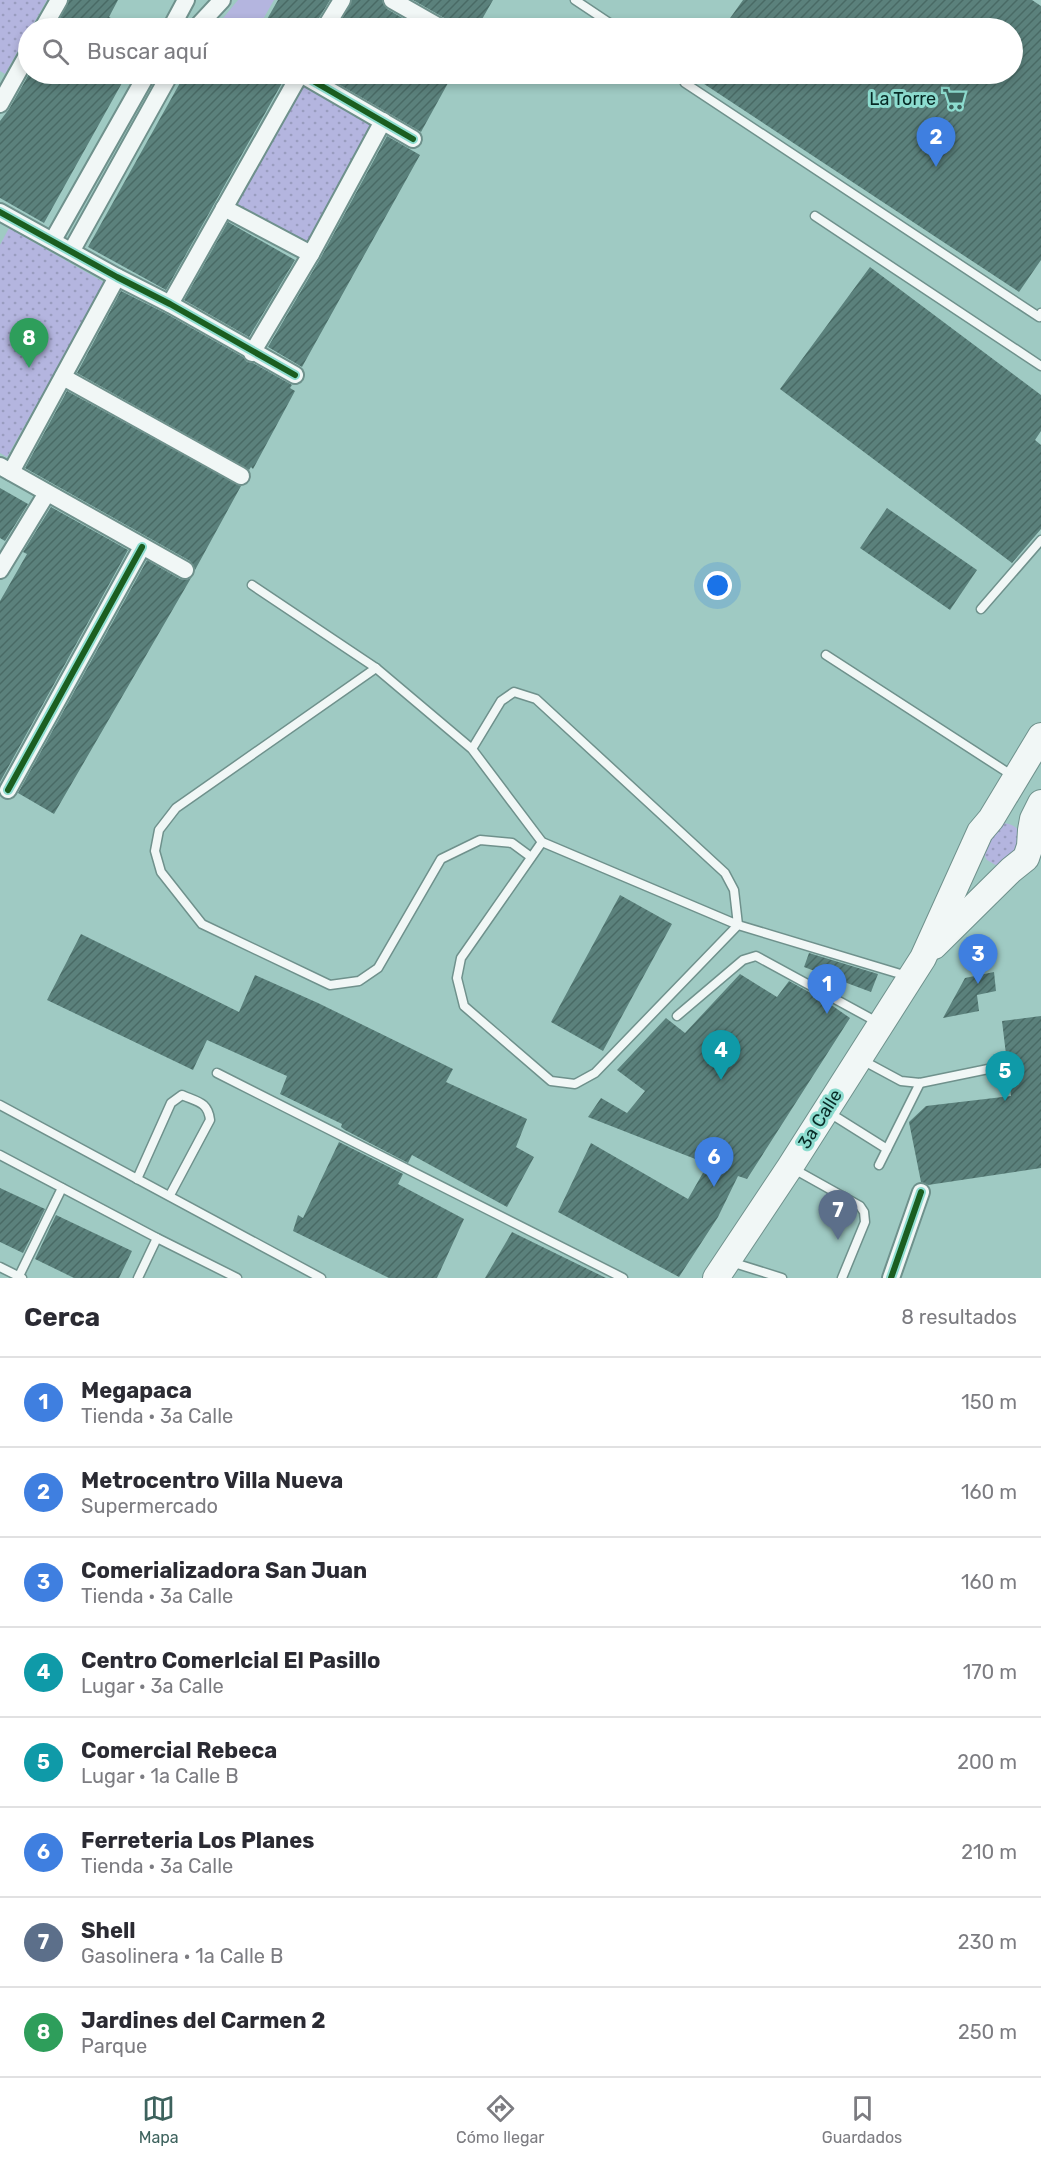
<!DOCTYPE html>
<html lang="es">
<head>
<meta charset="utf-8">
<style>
	:root { --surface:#fff; --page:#f2f2f3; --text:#2b2b33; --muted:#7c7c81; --line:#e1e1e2; --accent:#3d625d }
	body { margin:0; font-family:Rubik,sans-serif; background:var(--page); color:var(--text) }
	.you { position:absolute; left:718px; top:586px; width:21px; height:21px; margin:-15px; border:4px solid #fff; border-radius:50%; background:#1a73e8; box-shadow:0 0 0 9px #1a73e833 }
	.badge { display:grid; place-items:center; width:39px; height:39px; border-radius:50%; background:var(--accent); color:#fff; font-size:20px; font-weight:700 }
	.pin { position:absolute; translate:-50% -50px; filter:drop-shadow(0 2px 3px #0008) }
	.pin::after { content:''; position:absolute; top:32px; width:21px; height:18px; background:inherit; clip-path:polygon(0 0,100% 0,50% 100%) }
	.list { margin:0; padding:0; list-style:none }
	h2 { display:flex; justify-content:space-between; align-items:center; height:78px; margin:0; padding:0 24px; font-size:26px }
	h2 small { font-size:20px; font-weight:400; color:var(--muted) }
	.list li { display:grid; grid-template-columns:39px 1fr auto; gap:18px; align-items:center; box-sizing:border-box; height:90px; padding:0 24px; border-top:2px solid var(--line) }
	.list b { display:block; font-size:22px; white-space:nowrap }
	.list p { margin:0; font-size:20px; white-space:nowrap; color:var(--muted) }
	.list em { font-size:20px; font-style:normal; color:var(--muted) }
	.icon { flex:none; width:33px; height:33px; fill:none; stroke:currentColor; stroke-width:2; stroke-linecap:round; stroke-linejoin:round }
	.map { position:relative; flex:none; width:1041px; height:1278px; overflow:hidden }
	.search { position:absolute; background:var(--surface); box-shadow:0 3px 9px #0003; left:18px; right:18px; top:18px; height:66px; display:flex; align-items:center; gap:15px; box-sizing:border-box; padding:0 21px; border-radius:33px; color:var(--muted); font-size:22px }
	.sheet { height:798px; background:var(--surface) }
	nav { display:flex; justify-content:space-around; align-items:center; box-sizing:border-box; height:84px; border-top:2px solid var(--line); background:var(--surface); font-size:16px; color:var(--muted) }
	nav a { display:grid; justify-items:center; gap:3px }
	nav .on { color:var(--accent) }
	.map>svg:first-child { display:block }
	.green { fill:#b4b5df }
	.park { fill:url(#park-dots) }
	.building { fill:url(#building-hatch) }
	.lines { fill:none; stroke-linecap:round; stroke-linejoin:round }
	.service-casing { stroke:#6f918c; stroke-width:11 }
	.minor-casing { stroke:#6f918c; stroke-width:20 }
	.primary-casing { stroke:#6f918c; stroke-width:28 }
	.service { stroke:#f1f7f6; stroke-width:8 }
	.minor { stroke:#f1f7f6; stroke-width:16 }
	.primary { stroke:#f1f7f6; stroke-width:26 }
	.cycleway-casing { stroke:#8ddccf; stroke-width:10 }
	.cycleway { stroke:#1b5e20; stroke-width:6 }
	.labels { text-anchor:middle; stroke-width:6; stroke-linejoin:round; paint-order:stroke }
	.poi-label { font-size:18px; fill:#082a26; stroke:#8ddccf; text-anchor:end }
	.street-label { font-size:18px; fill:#082a26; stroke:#8ddccf }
</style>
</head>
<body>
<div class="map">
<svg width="1041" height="1278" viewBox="0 0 1041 1278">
	<defs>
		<pattern id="park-dots" width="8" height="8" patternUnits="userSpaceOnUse" patternTransform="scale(1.5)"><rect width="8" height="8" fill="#b4b5df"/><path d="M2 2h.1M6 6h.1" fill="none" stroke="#999cbf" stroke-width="1.8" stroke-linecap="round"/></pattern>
		<pattern id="building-hatch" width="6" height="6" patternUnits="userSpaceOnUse" patternTransform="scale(1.5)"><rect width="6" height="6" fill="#5b817c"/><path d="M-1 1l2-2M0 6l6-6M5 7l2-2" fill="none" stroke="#496a65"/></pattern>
	</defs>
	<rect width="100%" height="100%" fill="#9fcac3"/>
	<path class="green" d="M238 0H274L258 28H215Z"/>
	<g class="park">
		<path d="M0 0H47L31 28H28V33L5 74 0 71Z"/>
		<path d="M303 85 373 126 307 244 236 204Z"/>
		<path d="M9 228 105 283 7 457 0 453V245Z"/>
		<path d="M998 823C1014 822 1019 829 1026 842L999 867 987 860 983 853Z"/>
	</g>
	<g class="building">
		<path d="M69 0H118L109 17 129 28H55Z"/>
		<path d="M278 0H330L316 23 315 28H262Z"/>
		<path d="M352 0H382L387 9 418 27 337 28Z"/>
		<path d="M413 0H493L477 28H454L446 19Z"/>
		<path d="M743 0H1032L1041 6V260L1019 292 689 74H1012V28H723Z"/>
		<path d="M29 74H127L44 223 0 198V121L9 109Z"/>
		<path d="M185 74H287L166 290 88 247Z"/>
		<path d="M321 74H453L421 132Z"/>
		<path d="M387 136 420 155 302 367 268 347 320 259Z"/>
		<path d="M228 222 295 260 249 337 184 300Z"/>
		<path d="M870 267 1041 395V431L1035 440 1041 445V529L1012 563 780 389Z"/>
		<path d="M121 291 165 313 243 357 247 362 253 363 292 385 290 388 295 391 253 469 251 467 249 470 77 373Z"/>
		<path d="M67 391 241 486 195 570 190 561 25 468Z"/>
		<path d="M0 488 28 504 5 541 0 538Z"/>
		<path d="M51 507 128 550 0 782V601L27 554 23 552Z"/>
		<path d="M887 508 977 570 950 610 860 548Z"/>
		<path d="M147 560 180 579 186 580 191 578 54 814 18 793Z"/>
		<path d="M620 895 672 924 603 1051 551 1022Z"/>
		<path d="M81 934 239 1012 255 975 318 1003 453 1069 446 1082 527 1119 516 1147 534 1157 507 1207 412 1155 408 1163 345 1130 341 1127 342 1124 280 1094 287 1076 207 1040 193 1070 47 1000Z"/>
		<path d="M809 953 878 974 871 992 804 967Z"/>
		<path d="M994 972 996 991 977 995 979 1011 943 1018 965 978Z"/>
		<path d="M740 974 777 997 789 981 827 1002 850 1018 747 1179 738 1176 718 1217 679 1277 558 1212 591 1143 688 1199 708 1164 588 1117 601 1098 627 1113 645 1091 617 1070 666 1018 685 1033Z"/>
		<path d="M1041 1016V1168L928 1185 921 1182 909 1122 926 1106 1011 1096 1002 1021Z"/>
		<path d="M339 1142 403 1174 398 1184 464 1219 437 1278H389L293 1231 298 1215 303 1218Z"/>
		<path d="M0 1188 45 1209 23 1253 0 1242Z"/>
		<path d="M56 1215 132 1251 119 1278H74L35 1259Z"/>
		<path d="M512 1232 606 1278H485Z"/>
	</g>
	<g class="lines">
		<g class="service-casing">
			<g id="service">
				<path d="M575 0 617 28"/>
				<path d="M680 74 685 83 1039 317 1041 313"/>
				<path d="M815 216 1041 366"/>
				<path d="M252 585 376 668 472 749 542 842 738 925 734 890 725 873 536 699 514 692 501 701 472 749"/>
				<path d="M981 609 1041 540"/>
				<path d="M826 655 1013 776"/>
				<path d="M376 668 176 808 159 830 155 851 161 872 202 924 330 985 359 981 378 968 441 859 480 840 512 843 531 857"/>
				<path d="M542 842 461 958 457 978 464 1006 551 1081 575 1084 595 1073 738 925 907 976"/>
				<path d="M677 1016 743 960 756 956 879 1023"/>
				<path d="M862 1060 901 1081 920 1083 993 1068"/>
				<path d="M217 1073 623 1278"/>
				<path d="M0 1105 321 1278"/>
				<path d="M828 1112 887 1149"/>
				<path d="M0 1155 157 1238 237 1278"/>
				<path d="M879 1165 920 1083"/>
				<path d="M792 1168 860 1206 864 1212 865 1222 842 1278"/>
				<path d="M137 1179 171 1103 182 1095C198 1102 208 1102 210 1120L170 1195"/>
				<path d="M731 1262 782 1278"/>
				<path d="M0 1267 22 1278"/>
				<path d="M19 1276 62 1188"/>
				<path d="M138 1278 157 1238"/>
			</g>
		</g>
		<g class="minor-casing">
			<g id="minor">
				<path d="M392 0 441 28"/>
				<path d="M43 28 59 0"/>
				<path d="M171 28 186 0"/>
				<path d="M196 28 222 0"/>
				<path d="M325 28 342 0"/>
				<path d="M301 74 413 139"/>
				<path d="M0 104 28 54"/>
				<path d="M224 208 311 254"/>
				<path d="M0 212 117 277 170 304 295 375"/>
				<path d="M53 240 147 74"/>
				<path d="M72 250 170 74"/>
				<path d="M170 304 300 74"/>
				<path d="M252 353 311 254 383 121"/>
				<path d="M63 377 241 476"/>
				<path d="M0 466 185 570"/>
				<path d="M11 472 117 277"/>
				<path d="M0 570 47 493"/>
				<path d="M8 790 142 547"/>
				<path d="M891 1278 921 1192"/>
			</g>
		</g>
		<g class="primary-casing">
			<g id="primary">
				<path d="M934 946 1011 870 1026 858 1030 846 1031 830 1033 819 1041 803"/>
				<path d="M716 1278 790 1167 923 958 980 832 991 819 1041 736"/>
			</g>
		</g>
		<use href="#service" class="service"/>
		<use href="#minor" class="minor"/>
		<use href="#primary" class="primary"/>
		<g class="cycleway-casing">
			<g id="cycleway">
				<path d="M301 74 413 139"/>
				<path d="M0 212 117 277 170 304 295 375"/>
				<path d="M8 790 142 547"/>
				<path d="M891 1278 921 1192"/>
			</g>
		</g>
		<use href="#cycleway" class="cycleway"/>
	</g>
	<defs>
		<g id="supermarket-bare" transform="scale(1.8)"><path d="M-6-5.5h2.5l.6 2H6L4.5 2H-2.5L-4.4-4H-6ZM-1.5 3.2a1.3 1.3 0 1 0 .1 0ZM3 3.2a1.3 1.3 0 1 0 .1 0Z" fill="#3d625d" stroke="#8ddccf" stroke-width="2.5" paint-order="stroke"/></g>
	</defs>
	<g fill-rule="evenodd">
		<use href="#supermarket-bare" x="954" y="99"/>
	</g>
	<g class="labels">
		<g class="poi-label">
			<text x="936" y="105">La Torre</text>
		</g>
		<g class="street-label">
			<text transform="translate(820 1119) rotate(-58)" y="6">3a Calle</text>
		</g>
	</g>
</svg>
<div class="you"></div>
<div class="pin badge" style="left:827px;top:1014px;background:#3f7fe0">1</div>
<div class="pin badge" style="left:936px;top:167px;background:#3f7fe0">2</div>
<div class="pin badge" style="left:978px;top:984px;background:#3f7fe0">3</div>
<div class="pin badge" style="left:721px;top:1080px;background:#0f9aa8">4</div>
<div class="pin badge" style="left:1005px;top:1101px;background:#0f9aa8">5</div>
<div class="pin badge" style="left:714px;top:1187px;background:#3f7fe0">6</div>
<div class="pin badge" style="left:838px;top:1240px;background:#5c6f8a">7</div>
<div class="pin badge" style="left:29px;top:368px;background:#2e9e5b">8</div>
<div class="search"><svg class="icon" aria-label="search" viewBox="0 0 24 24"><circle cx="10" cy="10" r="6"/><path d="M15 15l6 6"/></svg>Buscar aquí</div>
</div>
<section class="sheet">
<h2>Cerca<small>8 resultados</small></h2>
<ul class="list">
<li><span class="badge" style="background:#3f7fe0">1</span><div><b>Megapaca</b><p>Tienda · 3a Calle</p></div><em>150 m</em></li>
<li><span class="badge" style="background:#3f7fe0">2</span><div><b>Metrocentro Villa Nueva</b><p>Supermercado</p></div><em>160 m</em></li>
<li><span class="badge" style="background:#3f7fe0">3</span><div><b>Comerializadora San Juan</b><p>Tienda · 3a Calle</p></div><em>160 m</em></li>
<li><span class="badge" style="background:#0f9aa8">4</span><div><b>Centro Comerlcial El Pasillo</b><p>Lugar · 3a Calle</p></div><em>170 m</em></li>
<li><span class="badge" style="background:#0f9aa8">5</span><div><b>Comercial Rebeca</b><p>Lugar · 1a Calle B</p></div><em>200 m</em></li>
<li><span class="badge" style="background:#3f7fe0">6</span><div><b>Ferreteria Los Planes</b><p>Tienda · 3a Calle</p></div><em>210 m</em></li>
<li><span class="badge" style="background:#5c6f8a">7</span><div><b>Shell</b><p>Gasolinera · 1a Calle B</p></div><em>230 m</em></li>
<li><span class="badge" style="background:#2e9e5b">8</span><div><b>Jardines del Carmen 2</b><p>Parque</p></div><em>250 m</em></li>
</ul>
</section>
<nav>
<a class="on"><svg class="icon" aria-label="map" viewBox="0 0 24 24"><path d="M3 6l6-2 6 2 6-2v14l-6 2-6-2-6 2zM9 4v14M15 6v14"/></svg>Mapa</a>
<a><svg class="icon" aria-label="directions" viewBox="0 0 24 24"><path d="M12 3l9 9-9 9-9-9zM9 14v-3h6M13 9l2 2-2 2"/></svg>Cómo llegar</a>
<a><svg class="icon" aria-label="saved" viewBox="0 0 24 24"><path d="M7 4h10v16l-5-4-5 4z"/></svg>Guardados</a>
</nav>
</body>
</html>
